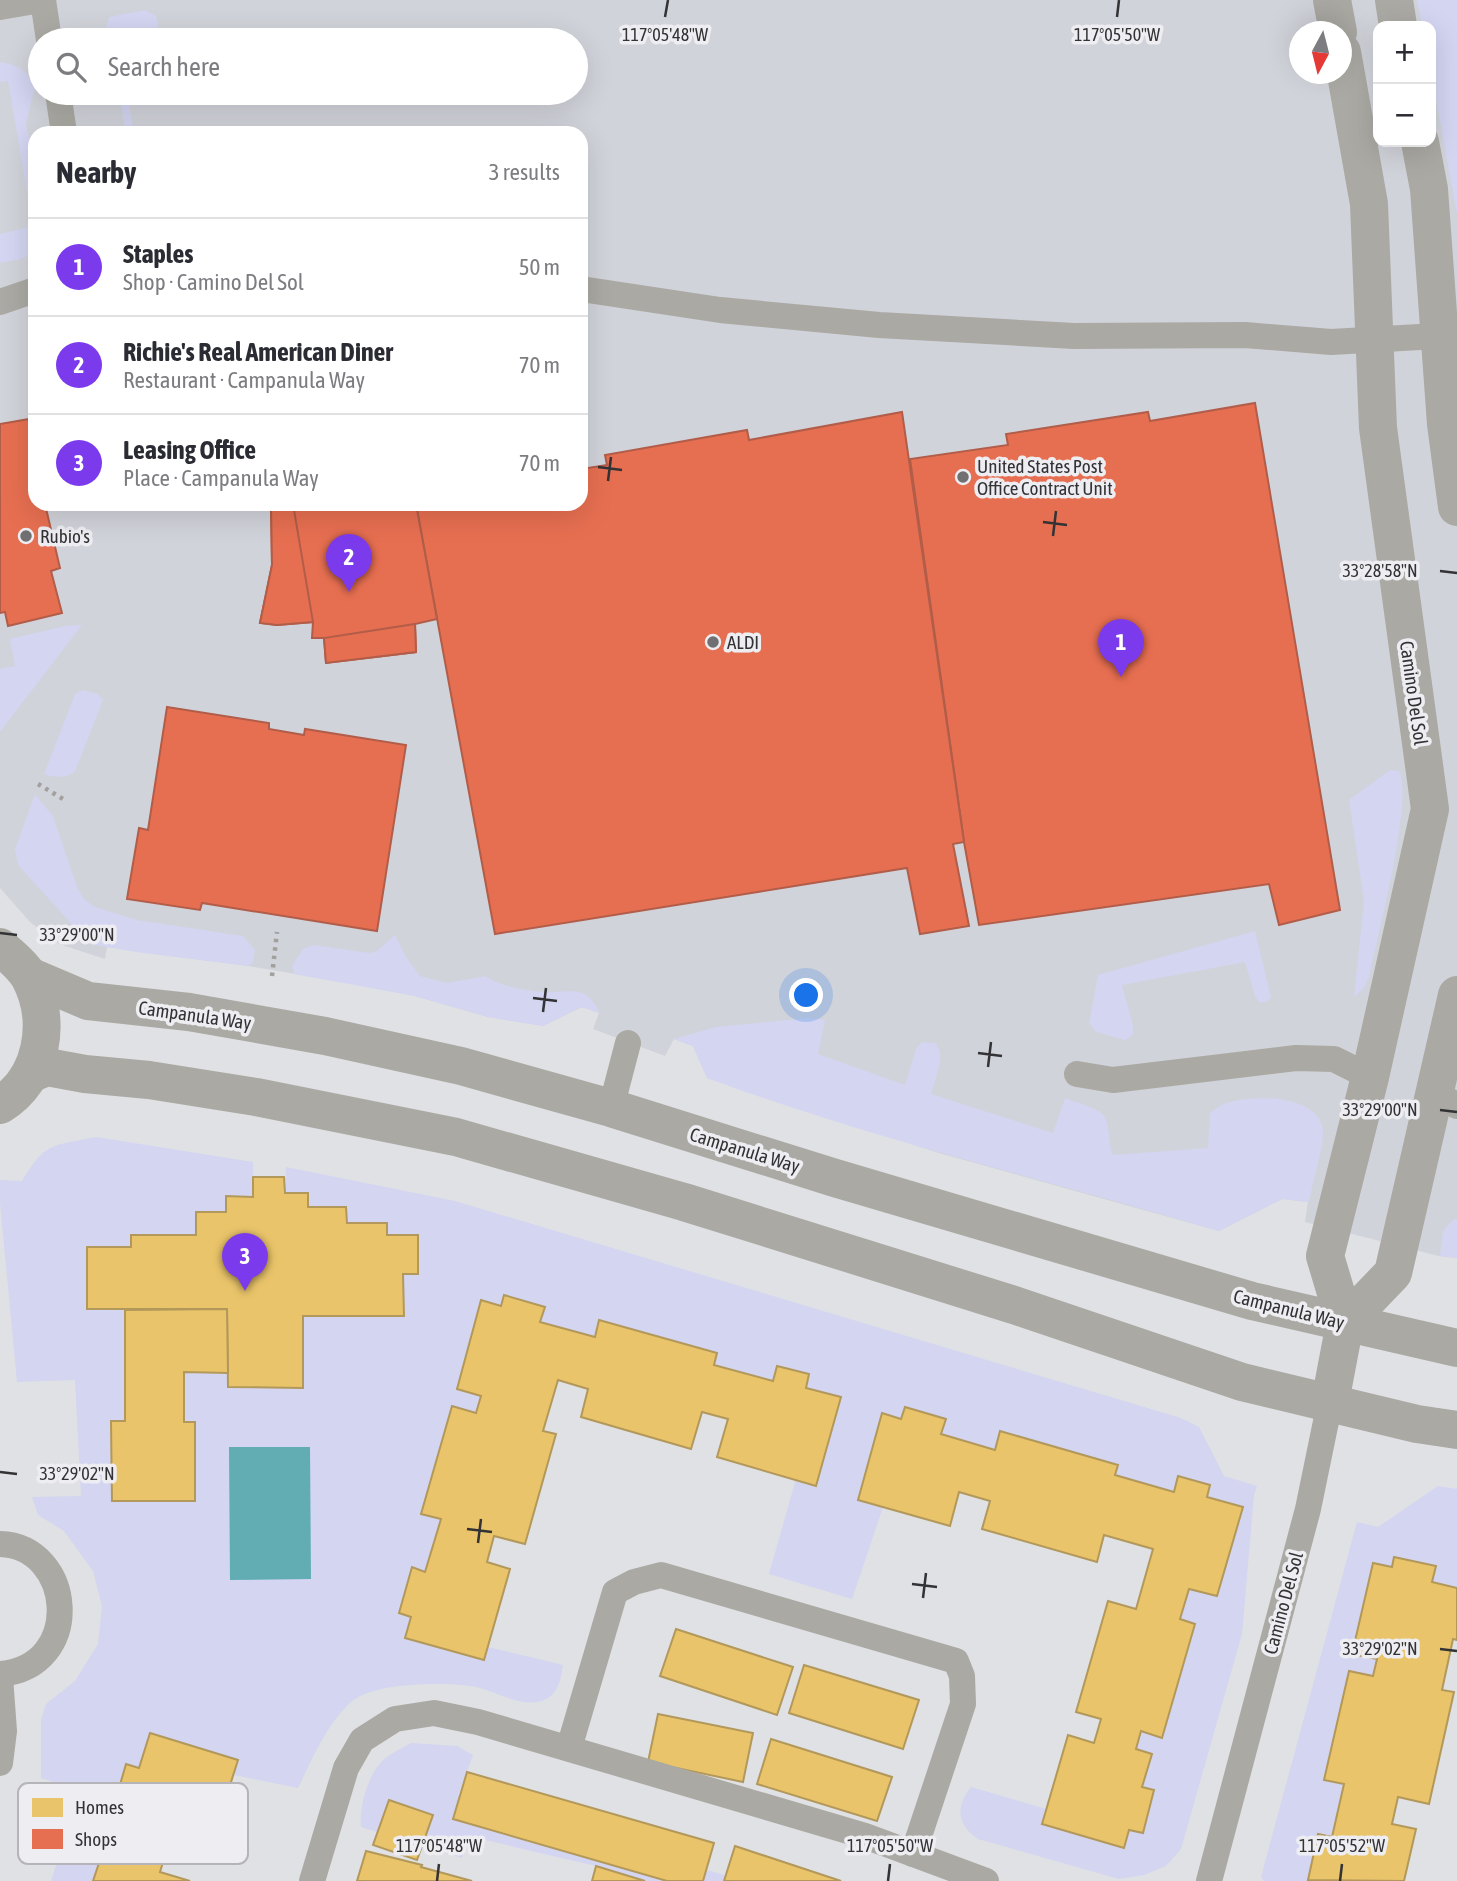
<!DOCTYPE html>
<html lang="en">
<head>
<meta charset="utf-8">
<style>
	:root { --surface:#fff; --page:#f2f2f3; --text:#2b2b33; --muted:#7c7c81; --line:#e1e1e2; --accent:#7c3aed }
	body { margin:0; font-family:"Asap Condensed",sans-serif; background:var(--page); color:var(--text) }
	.controls { position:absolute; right:21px; top:21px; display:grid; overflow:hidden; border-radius:14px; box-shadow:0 7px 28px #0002 }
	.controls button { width:63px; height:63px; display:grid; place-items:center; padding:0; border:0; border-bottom:2px solid var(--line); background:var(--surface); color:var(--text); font:35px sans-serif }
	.compass { position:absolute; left:1289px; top:21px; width:63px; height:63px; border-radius:50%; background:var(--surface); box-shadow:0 7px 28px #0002; rotate:187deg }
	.you { position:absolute; left:807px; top:996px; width:24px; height:24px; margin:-18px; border:5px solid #fff; border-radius:50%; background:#1a73e8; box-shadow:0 0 0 10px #1a73e833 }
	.badge { display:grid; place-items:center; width:46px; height:46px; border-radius:50%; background:var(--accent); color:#fff; font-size:23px; font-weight:700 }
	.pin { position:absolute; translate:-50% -58px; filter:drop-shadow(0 2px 4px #0008) }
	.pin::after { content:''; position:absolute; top:37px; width:24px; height:21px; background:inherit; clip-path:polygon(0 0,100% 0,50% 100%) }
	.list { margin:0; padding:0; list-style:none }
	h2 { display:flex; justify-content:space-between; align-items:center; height:91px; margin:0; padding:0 28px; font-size:30px }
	h2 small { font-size:23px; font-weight:400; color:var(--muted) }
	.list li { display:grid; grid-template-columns:46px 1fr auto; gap:21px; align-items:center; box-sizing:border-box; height:98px; padding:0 28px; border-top:2px solid var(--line) }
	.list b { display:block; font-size:26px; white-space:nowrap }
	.list p { margin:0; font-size:23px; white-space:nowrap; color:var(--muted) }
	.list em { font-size:23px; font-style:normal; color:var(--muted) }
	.icon { flex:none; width:38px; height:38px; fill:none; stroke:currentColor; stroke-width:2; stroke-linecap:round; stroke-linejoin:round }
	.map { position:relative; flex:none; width:1457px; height:1881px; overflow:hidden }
	.search { position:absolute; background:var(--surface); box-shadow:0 7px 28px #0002; left:28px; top:28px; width:560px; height:77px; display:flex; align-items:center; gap:18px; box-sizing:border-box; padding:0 24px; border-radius:38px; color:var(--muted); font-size:26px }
	.panel { position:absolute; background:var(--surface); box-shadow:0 7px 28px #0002; left:28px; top:126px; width:560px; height:385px; border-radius:21px }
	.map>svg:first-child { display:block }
	.built { fill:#d1d3da; fill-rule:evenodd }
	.green { fill:#d3d5f1 }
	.water { fill:#61adb3 }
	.homes { fill:#e9c46a; stroke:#b2985a; stroke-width:2 }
	.shops { fill:#e76f51; stroke:#b15d49; stroke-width:2 }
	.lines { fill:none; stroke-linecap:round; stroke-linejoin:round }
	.path { stroke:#a2a09d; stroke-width:4.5; stroke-dasharray:3.5 5; stroke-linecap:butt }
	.service { stroke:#aaa9a3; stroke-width:26 }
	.minor { stroke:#aaa9a3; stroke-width:38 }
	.tertiary { stroke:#aaa9a3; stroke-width:38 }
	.ticks { fill:none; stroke:#333335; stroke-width:2.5 }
	.poi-dot { fill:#707072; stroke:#ededf2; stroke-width:2.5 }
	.labels { text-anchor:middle; stroke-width:7; stroke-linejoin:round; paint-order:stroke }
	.poi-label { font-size:19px; fill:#333335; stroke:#ededf2; text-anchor:start }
	.street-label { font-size:19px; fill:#333335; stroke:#ededf2 }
	.key { fill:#ededf2; stroke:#b5b5b9; stroke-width:2 }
	.key-label { font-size:19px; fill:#333335 }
	.ticks-label { font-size:18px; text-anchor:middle; fill:#333335; stroke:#ededf2; stroke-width:7; stroke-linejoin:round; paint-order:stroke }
</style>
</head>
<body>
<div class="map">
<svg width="1457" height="1881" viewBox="0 0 1457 1881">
	<rect width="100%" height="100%" fill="#e0e1e4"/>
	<path class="built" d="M0 0H1457V1258L1439 1256 1305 1222 1308 1202 1282 1199 1219 1231 939 1153 707 1078 693 1046 674 1039 665 1056 593 1029 599 1013 582 1007 543 1026 488 1017 415 996 361 985 248 966 107 947 105 959 59 944 30 922 0 888ZM1378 26H1431V142H1378ZM1300 32H1342V74H1300ZM40 40H576V93H40ZM35 133H581V504H35Z"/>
	<g class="green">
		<path d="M1417 0H1457V214L1431 72V26H1422Z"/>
		<path d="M145 10 156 16 158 25 156 33 131 40H110L107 26 109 17Z"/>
		<path d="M0 62C21 66 25 69 35 88L26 123 35 172V252L21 259 0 263V234L33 226 8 81 0 82Z"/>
		<path d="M119 93H127L134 133H126Z"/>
		<path d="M82 625 0 732V669L15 666 10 639 65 626Z"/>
		<path d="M83 690 98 694 103 700 75 772C64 778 56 778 44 774L75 694Z"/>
		<path d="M1390 770 1399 771C1414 798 1377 939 1369 977L1364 988 1354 997 1364 901 1349 800Z"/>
		<path d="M35 794 53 816 77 887 84 899 95 907 137 920 243 936 255 950 253 963 248 966 136 952 90 944 18 865 15 849Z"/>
		<path d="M1255 931 1271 997 1267 1002H1259L1255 996 1245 962 1122 985 1133 1026V1035L1125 1040 1096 1032 1089 1023 1098 975Z"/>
		<path d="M395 935 406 957 420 976 447 983 485 976C503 987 522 990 543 992 570 994 585 982 600 1013L581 1007 543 1026 488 1017 415 996 294 974 292 966 303 949 314 945 369 953 377 951Z"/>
		<path d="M807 1018 825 1020 818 1054 905 1085 916 1049 922 1042 935 1043C947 1056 935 1078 931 1094L1053 1133 1065 1098C1112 1115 1105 1108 1112 1155L1208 1148 1210 1113C1214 1110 1219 1106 1224 1104 1249 1094 1321 1093 1323 1132 1324 1146 1312 1185 1309 1202L1282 1199 1219 1231C1048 1180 874 1140 707 1078L693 1046 674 1039 716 1027Z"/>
		<path d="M96 1137 253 1162V1197L226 1196V1212H197L196 1235H131V1247H87V1309H227L228 1387 303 1388V1316H403V1274H417L387 1235 386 1223H347L346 1207H308V1193H285L286 1167 455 1201 1181 1418 1199 1427 1224 1476 1257 1486 1254 1495 1242 1634 1181 1849 1166 1866 1144 1875 1119 1879 978 1839C957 1825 955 1807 971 1787L1046 1809 1124 1847 1129 1830 1143 1833 1154 1791 1142 1787 1136 1749 1141 1731 1163 1737 1195 1624 1180 1619 1189 1589 1217 1596 1242 1507 1207 1497 1209 1485 1179 1476 1174 1492 1115 1475 1118 1465 1001 1431 995 1450 941 1434 945 1419 905 1408 901 1419 883 1414V1507L852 1599 769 1574 796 1479 816 1485 841 1397 806 1388 808 1374 778 1366 773 1381 714 1365 717 1353 600 1320 595 1337 540 1322 544 1307 504 1295 501 1306 481 1301 457 1389 481 1396 476 1413 452 1407 421 1514 441 1519 425 1572 413 1567 411 1617 405 1638 484 1660 488 1647 563 1665C561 1678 559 1691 548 1698 525 1712 494 1689 471 1686 442 1682 374 1682 351 1702 326 1725 313 1758 298 1788L234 1775 238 1760 150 1733 139 1768 126 1764 117 1794 131 1800 114 1857 93 1881H51L80 1791 41 1778V1720L46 1704 75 1681 98 1644 102 1606 93 1571 64 1531 38 1515 32 1497 81 1496 75 1380 17 1382 0 1203V1180L22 1181C46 1141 53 1146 96 1137Z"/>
		<path d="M1457 1219V1258L1440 1256 1443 1231 1453 1220Z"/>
		<path d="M1438 1486 1457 1489V1588L1432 1582 1435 1566 1395 1557 1392 1567 1372 1563 1353 1653 1377 1659 1373 1676 1349 1671 1324 1780 1344 1784 1332 1837 1318 1834 1308 1879 1313 1881H1264L1261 1877 1357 1522 1378 1527Z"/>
		<path d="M411 1743 457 1746 473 1755 458 1795 744 1881H645L596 1866 468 1836 462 1858 361 1827C359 1805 369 1770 387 1757 394 1752 403 1747 411 1743Z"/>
	</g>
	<path class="water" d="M229 1447H310L311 1579 230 1580Z"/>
	<g class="homes">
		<path d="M253 1177H284L285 1193H308V1207H346L347 1223H387V1235H418V1274H403L404 1316H303V1388L228 1387 227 1309H87V1247H131V1235H196V1212H226V1196L253 1197Z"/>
		<path d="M504 1295 545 1307 540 1322 595 1337 599 1320 717 1353 714 1365 773 1381 777 1366 809 1374 806 1388 841 1397 816 1486 717 1457 728 1419 702 1412 691 1449 581 1417 588 1389 558 1380 543 1431 556 1434 525 1544 494 1536 487 1562 510 1569 484 1660 405 1638 411 1617 399 1613 412 1567 425 1572 441 1519 421 1514 452 1406 476 1413 481 1396 457 1389 481 1300 501 1306Z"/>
		<path d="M227 1309 228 1373 184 1372V1422H195V1501H112L111 1421H125V1310Z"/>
		<path d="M905 1407 946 1419 941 1434 995 1450 1000 1431 1118 1465 1115 1475 1174 1492 1178 1476 1210 1485 1207 1497 1243 1507 1217 1596 1189 1589 1180 1619 1195 1624 1162 1738 1141 1731 1136 1749 1152 1754 1142 1787 1154 1790 1143 1833 1129 1830 1124 1848 1042 1824 1068 1735 1094 1743 1101 1719 1076 1712 1108 1601 1136 1609 1153 1549 1104 1535 1097 1562 982 1529 990 1501 959 1492 950 1526 858 1500 882 1413 901 1419Z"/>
		<path d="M1394 1557 1436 1566 1432 1582 1457 1588V1640L1453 1639 1442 1690 1454 1692 1429 1804 1398 1797 1392 1824 1416 1829 1404 1881 1308 1880 1318 1834 1332 1837 1344 1784 1324 1780 1349 1671 1373 1676 1377 1659 1352 1654 1373 1563 1392 1567Z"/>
		<path d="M676 1629 793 1667 777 1715 660 1676Z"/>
		<path d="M804 1665 919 1700 903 1749 789 1713Z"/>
		<path d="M658 1714 753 1733 743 1782 648 1762Z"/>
		<path d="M150 1733 238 1760 207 1858 168 1846 160 1872 190 1881H93L102 1854 114 1857 131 1800 117 1795 126 1764 139 1768Z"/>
		<path d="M771 1739 892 1777 877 1821 757 1784Z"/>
		<path d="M467 1772 714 1843 703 1881H667L453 1819Z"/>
		<path d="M389 1800 433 1815 417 1860 373 1845Z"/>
		<path d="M735 1846 841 1881H724Z"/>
		<path d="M366 1851 422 1865 421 1867 472 1881H357Z"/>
		<path d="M596 1866 645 1881H592Z"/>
	</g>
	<g class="shops">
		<path d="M1255 403 1340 910 1279 925 1269 884 979 925 964 842 910 459 1008 445 1006 434 1148 412 1150 421Z"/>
		<path d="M902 412 964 842 953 844 969 926 920 934 907 868 495 934 416 504H581V469L607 465 605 455 747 430 749 440Z"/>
		<path d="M35 418V504H45L60 568 51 571 62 613 8 626 5 612 0 613V424Z"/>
		<path d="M271 504H416L437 619 415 624 416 652 326 663 324 638H312L313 622 277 625 260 623 272 565Z"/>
		<path d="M271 504H293L313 622 277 625 260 623 272 565Z"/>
		<path d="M415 624 416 652 326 663 324 638Z"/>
		<path d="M167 707 269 723V729L304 735 305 729 406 745 377 931 202 903 200 910 127 899 139 828 148 830Z"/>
	</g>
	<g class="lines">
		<g class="path">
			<path d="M38 784 63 799"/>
			<path d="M272 976 277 932"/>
		</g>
		<g class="service">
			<path d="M43 0 49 40"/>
			<path d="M0 7 41 0"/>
			<path d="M58 93 64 133"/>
			<path d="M581 289 720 310 879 325 1074 336 1245 335 1331 342 1455 335"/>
			<path d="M0 302 35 290"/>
			<path d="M1077 1074 1113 1080 1296 1058 1334 1059 1370 1077"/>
			<path d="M1435 1092 1457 1106"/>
			<path d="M611 1108 628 1043"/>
			<path d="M0 1544C74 1546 85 1667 0 1674"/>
			<path d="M0 1677 4 1731 0 1763"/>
			<path d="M569 1748 615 1592 634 1582 661 1575 956 1661 962 1676 963 1704 913 1854"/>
			<path d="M312 1881 346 1768 362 1740 395 1719 434 1713 478 1722 865 1836 986 1881"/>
			<path d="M1209 1881 1308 1509 1330 1402"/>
		</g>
		<g class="minor">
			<path d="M1332 0 1338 32"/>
			<path d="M1394 0 1398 26"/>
			<path d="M1420 142 1429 189 1446 424 1457 507"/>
			<path d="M1345 1323 1393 1273 1457 995"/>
			<path d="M1330 1402 1345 1323 1325 1256 1370 1077 1430 809 1378 428 1369 204 1342 52"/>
		</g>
		<g class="tertiary">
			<path d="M0 947C10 955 24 967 30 978 52 1021 43 1079 0 1105"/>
			<path d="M29 976 88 1001 189 1012 325 1036 461 1066 611 1108 835 1178 1252 1301 1457 1348"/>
			<path d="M30 1074 47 1067 85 1074 149 1080 256 1097 456 1137 684 1202 1014 1305 1242 1382 1417 1424 1457 1430"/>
		</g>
	</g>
	<path class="ticks" d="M665 17 668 0M1117 17 1119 0M598 467 622 470M608 481 611 457M1043 522 1067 525M1053 536 1056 511M1440 571 1457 573M0 933 17 935M533 998 557 1001M543 1012 546 988M978 1053 1002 1056M988 1067 991 1042M1440 1110 1457 1112M0 1472 17 1474M467 1529 492 1532M478 1543 481 1519M912 1584 937 1587M923 1598 926 1573M1440 1649 1457 1651M437 1881 439 1864M888 1881 890 1864M1340 1881 1342 1864"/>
	<g class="poi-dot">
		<circle cx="963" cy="477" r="7"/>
		<circle cx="26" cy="536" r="7"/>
		<circle cx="713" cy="642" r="7"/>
	</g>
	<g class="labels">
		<g class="poi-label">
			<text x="977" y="473">United States Post<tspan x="977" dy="22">Office Contract Unit</tspan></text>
			<text x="40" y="543">Rubio's</text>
			<text x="727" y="649">ALDI</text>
		</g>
		<g class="street-label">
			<text transform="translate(1414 693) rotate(82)" y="7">Camino Del Sol</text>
			<text transform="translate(195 1015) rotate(8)" y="7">Campanula Way</text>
			<text transform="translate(745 1150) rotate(17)" y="7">Campanula Way</text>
			<text transform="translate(1289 1309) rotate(14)" y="7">Campanula Way</text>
			<text transform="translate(1283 1603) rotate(-75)" y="7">Camino Del Sol</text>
		</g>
	</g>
	<rect x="18" y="1783" width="230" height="81" rx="10" class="key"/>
	<rect x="32" y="1798" width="31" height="19" fill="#e9c46a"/>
	<rect x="32" y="1829" width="31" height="20" fill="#e76f51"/>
	<g class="key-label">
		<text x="75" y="1814">Homes</text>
		<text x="75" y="1846">Shops</text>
	</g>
	<g class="ticks-label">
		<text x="665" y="41">117°05'48"W</text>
		<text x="1117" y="41">117°05'50"W</text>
		<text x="1380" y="577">33°28'58"N</text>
		<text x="77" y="941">33°29'00"N</text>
		<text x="1380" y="1116">33°29'00"N</text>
		<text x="77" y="1480">33°29'02"N</text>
		<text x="1380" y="1655">33°29'02"N</text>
		<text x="439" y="1852">117°05'48"W</text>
		<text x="890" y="1852">117°05'50"W</text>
		<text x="1342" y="1852">117°05'52"W</text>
	</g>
</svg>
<div class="controls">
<button>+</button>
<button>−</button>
</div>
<svg class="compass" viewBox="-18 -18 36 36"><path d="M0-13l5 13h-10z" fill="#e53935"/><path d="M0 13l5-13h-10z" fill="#7c7c81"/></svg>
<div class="you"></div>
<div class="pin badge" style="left:1121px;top:677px">1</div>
<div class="pin badge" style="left:349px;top:592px">2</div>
<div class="pin badge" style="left:245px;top:1291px">3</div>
<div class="search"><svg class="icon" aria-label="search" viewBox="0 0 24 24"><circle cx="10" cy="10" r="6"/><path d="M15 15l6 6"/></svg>Search here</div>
<section class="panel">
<h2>Nearby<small>3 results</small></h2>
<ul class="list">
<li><span class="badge">1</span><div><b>Staples</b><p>Shop · Camino Del Sol</p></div><em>50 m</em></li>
<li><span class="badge">2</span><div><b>Richie's Real American Diner</b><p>Restaurant · Campanula Way</p></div><em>70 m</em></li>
<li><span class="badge">3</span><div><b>Leasing Office</b><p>Place · Campanula Way</p></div><em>70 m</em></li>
</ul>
</section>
</div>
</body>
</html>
